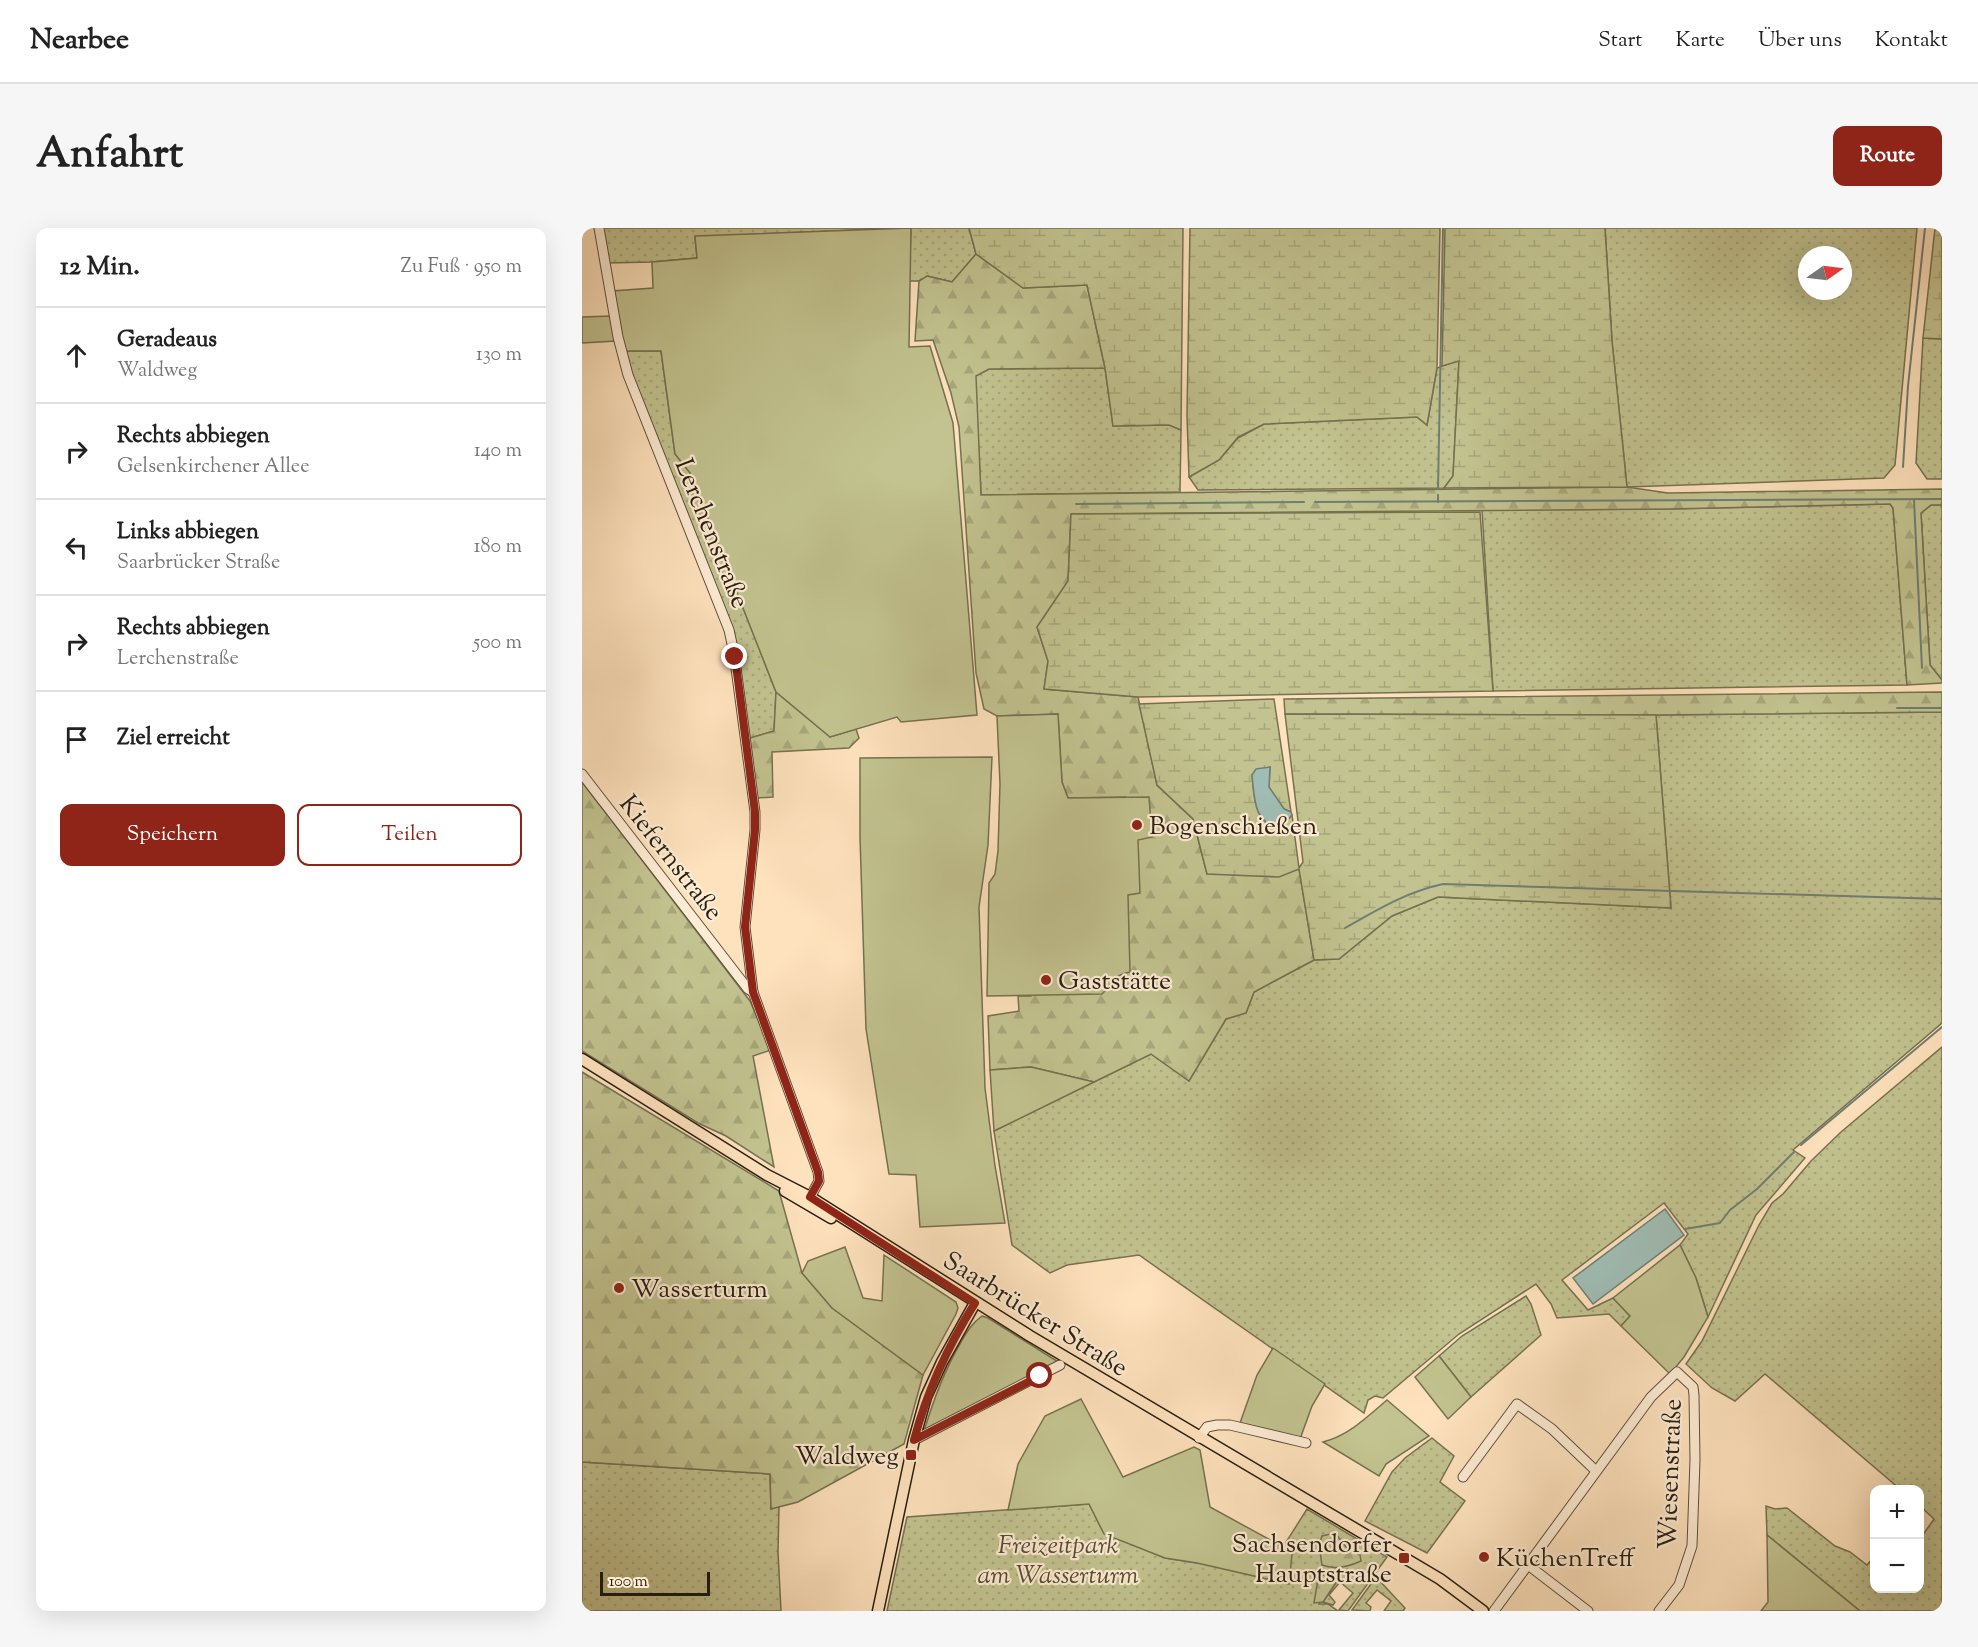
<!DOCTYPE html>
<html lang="de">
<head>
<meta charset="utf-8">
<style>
	:root { --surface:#fff; --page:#f6f6f6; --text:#222; --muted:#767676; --line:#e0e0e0; --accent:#8f2418 }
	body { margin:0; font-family:"Sorts Mill Goudy",serif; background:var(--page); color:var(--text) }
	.controls { position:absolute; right:18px; bottom:18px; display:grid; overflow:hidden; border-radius:12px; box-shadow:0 6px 24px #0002 }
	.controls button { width:54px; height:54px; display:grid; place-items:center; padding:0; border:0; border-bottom:2px solid var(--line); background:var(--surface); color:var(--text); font:30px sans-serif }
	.compass { position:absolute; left:1216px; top:18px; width:54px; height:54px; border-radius:50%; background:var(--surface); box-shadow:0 6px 24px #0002; rotate:76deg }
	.scale { position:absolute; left:18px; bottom:15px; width:110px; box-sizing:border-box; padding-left:6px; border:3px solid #291f11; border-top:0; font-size:16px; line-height:21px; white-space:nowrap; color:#291f11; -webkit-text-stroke:4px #feecd4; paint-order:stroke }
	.stop { position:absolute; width:18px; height:18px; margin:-14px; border:4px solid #8f2418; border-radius:50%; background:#fff }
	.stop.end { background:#8f2418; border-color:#fff; box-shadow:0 2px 6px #0008 }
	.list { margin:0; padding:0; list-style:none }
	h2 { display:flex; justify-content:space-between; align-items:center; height:78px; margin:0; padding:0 24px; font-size:26px }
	h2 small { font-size:20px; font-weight:400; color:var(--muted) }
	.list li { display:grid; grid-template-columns:39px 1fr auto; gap:18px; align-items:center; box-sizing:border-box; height:96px; padding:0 24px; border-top:2px solid var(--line) }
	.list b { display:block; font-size:22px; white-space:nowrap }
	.list p { margin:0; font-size:20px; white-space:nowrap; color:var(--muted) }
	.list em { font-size:20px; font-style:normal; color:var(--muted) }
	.actions { display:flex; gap:12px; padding:18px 24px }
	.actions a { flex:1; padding:14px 0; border:2px solid var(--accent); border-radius:12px; text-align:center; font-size:21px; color:var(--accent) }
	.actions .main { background:var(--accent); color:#fff }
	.icon { flex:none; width:33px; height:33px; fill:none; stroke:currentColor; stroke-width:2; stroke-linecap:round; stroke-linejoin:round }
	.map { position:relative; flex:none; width:1360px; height:1383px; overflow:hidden; border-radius:12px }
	header { display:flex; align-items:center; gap:36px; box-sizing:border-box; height:84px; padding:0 30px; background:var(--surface); border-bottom:2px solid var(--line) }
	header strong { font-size:28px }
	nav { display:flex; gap:33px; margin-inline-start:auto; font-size:21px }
	.intro { display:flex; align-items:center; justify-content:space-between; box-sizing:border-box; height:144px; padding:0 36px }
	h1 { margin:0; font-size:42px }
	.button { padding:15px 27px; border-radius:12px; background:var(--accent); color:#fff; font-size:21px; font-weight:700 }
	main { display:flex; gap:36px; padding:0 36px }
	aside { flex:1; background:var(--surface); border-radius:12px; box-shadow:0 6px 24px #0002 }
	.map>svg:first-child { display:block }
	.grass { fill:url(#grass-dots); stroke:#767150; stroke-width:1.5; fill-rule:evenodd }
	.forest { fill:url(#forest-firs); stroke:#767150; stroke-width:1.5 }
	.wetland { fill:url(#wetland-marsh); stroke:#767150; stroke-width:1.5 }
	.garden { fill:#c2c390; stroke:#767150; stroke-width:1.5 }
	.water { fill:#a0bdb5; stroke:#707e73; stroke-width:1.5 }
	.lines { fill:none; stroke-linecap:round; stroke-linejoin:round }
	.stream { stroke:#707e73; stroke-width:2 }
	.minor-casing { stroke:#5e503c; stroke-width:11 }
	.major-casing { stroke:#291f11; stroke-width:13 }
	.minor { stroke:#feecd4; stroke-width:9 }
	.major { stroke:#fee2bd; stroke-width:10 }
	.route { stroke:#8f2418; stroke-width:8 }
	.poi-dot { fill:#8f2418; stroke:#feecd4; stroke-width:2 }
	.labels { text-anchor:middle; stroke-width:4.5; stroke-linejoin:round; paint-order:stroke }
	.street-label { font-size:26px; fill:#291f11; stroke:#feecd4 }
	.poi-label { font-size:26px; fill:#291f11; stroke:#feecd4; text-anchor:start }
	.park-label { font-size:26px; font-style:italic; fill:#575037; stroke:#feecd4 }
</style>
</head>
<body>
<header>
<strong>Nearbee</strong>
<nav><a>Start</a><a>Karte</a><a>Über uns</a><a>Kontakt</a></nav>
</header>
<div class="intro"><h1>Anfahrt</h1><a class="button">Route</a></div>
<main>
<aside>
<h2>12 Min.<small>Zu Fuß · 950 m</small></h2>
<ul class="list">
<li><svg class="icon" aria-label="ahead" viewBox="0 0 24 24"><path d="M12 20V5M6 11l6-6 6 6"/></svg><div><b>Geradeaus</b><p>Waldweg</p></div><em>130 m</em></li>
<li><svg class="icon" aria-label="right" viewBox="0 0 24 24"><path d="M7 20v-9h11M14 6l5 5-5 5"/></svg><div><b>Rechts abbiegen</b><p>Gelsenkirchener Allee</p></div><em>140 m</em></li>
<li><svg class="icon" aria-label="left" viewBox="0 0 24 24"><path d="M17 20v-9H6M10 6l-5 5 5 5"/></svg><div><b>Links abbiegen</b><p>Saarbrücker Straße</p></div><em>180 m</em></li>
<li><svg class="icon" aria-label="right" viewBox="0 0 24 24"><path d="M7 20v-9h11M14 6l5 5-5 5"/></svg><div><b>Rechts abbiegen</b><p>Lerchenstraße</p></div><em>500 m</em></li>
<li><svg class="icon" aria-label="arrive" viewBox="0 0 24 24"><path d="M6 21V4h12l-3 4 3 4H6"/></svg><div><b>Ziel erreicht</b></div></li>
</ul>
<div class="actions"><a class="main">Speichern</a><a>Teilen</a></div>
</aside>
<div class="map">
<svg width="1360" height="1383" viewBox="0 0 1360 1383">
	<defs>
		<pattern id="grass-dots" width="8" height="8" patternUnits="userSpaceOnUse" patternTransform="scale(1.5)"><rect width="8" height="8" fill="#c2c390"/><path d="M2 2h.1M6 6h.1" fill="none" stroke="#a7a77b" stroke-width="1.8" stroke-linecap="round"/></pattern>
		<pattern id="forest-firs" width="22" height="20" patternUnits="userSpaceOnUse" patternTransform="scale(1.5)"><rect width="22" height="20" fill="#c2c390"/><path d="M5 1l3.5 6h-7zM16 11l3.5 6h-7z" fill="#a7a77b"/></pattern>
		<pattern id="wetland-marsh" width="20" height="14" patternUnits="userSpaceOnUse" patternTransform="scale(1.5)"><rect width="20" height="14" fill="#c2c390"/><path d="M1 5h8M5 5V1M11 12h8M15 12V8" fill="none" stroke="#a7a77b"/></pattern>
	</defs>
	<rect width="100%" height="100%" fill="#fee2bd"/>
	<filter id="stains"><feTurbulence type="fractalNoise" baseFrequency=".00333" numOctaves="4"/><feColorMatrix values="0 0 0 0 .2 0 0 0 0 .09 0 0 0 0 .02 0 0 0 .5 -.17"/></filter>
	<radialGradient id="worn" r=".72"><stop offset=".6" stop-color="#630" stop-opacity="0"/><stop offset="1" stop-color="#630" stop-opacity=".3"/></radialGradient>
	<g class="grass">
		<path d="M19 0H319L113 9 115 30 70 34 25 35Z"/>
		<path d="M329 0H387L394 26 370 54 346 48 337 53H327Z"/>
		<path d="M1023 0H1335L1313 237 1302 250 1045 259 1030 113ZM1225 27H1261V63H1225Z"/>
		<path d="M1341 110 1360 111V251H1345L1334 235Z"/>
		<path d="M41 123H79L93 226 108 244 194 464 192 503 168 510 158 437 149 402Z"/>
		<path d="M877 132 871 248 862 260 616 262 607 249 637 232 656 210 682 196 835 189 845 197 855 140Z"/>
		<path d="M523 140 531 198 587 197 599 202 598 264 399 267 393 148 407 141Z"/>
		<path d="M1308 276 1311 280 1325 457 911 463 900 282 1087 281Z"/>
		<path d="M1349 277H1360V452L1348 437 1339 285Z"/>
		<path d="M1360 484V795L1211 922 1223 930 1174 987 1126 1089 1114 1050 1098 1017 1106 1006 1082 975 980 1052 1006 1082 1031 1070 1048 1088 1039 1098 1027 1086 975 1090 969 1076 954 1056 877 1106 801 1170 793 1168 786 1172 782 1185 557 1027 485 1037 468 1045 430 1017 412 903 569 826 607 853 644 791 664 785 672 764 732 732 757 731 810 688 856 669 1089 680 1074 487Z"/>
		<path d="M1360 819V1383H1278L1185 1307 1184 1278 1193 1281 1205 1280 1253 1318 1268 1324 1285 1337 1292 1329V1360H1338V1311L1352 1291 1338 1278V1262L1318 1261 1183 1146 1153 1173 1130 1160 1104 1136 1120 1113 1177 997 1190 975 1201 966 1229 933 1259 904Z"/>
		<path d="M944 1068 949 1076 959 1107 889 1169 857 1128 880 1108Z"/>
		<path d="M850 1210 872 1228 858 1254 883 1273 845 1325 783 1293 810 1244 823 1230Z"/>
		<path d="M0 1234 188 1246 189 1280 197 1278 196 1324 199 1383H0Z"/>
		<path d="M507 1276 522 1305 583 1330 615 1335 710 1326 701 1319 725 1281 805 1329 766 1383 757 1382 771 1365 758 1354 747 1367 753 1374 751 1377 741 1374 757 1350 742 1365 737 1376H746L756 1383H305L325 1289Z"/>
		<path d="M794 1349 823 1380 821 1383H802L809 1373 795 1362 784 1375 789 1379 788 1383 770 1382Z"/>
	</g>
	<g class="forest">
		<path d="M394 26 441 60 505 57 523 140 407 141 394 148 399 267 1045 259 1086 265 1360 261V277H1349L1339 285 1348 437 1360 452V455L1325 457 1311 280 1308 276 1087 281 489 286 486 353 455 399 466 433 462 461 556 469 575 557 611 591 625 646 717 641 732 732 672 764 664 785 644 791 607 853 569 826 512 854 449 839 408 842 406 788 437 783 436 768H449L544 569 486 570 480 554 476 486 415 488 402 481 394 445 377 199 369 165 351 112 333 113 337 53 345 48 370 54Z"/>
		<path d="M194 464 248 509 274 501 277 510 267 520 190 524 191 569 175 570 168 510 192 503Z"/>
		<path d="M1360 464V484L1074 487 703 486 702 471Z"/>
		<path d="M0 554 168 773 189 822 171 828 192 939 144 908 116 895 0 823Z"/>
		<path d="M0 844 197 963 220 1045 250 1080 341 1147 322 1216 216 1274 189 1281 188 1246 0 1234Z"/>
		<path d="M753 1305 764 1319 778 1327 779 1333C766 1339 753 1342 740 1337L737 1317 740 1308Z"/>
		<path d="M756 1345 757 1350 741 1374 732 1375 736 1351 743 1346Z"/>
	</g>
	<g class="wetland">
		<path d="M387 0H601L599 202 587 197 531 198 523 140 505 57 441 60 394 26Z"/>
		<path d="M608 0H858L855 140 845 197 835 189 682 196 656 209 637 232 607 249 605 187Z"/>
		<path d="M863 0H1023L1030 113 1045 259 862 260 871 248 877 133 860 138Z"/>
		<path d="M1353 0H1360V111L1341 110Z"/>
		<path d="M898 284 911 463 556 469 462 461 466 433 455 399 486 353 489 286Z"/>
		<path d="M692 471 709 584 702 581 687 559 688 539 670 547C673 574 671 592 699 604L703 594 710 587 717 640 721 634 703 486 1074 487 1089 680 856 669 810 688 757 731 732 732 717 641 697 649 625 646 611 591 575 557 557 476Z"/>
	</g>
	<g class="garden">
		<path d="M329 0 327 119 348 118 371 195 395 487 319 494 315 489 248 509 194 464 108 245 93 226 79 123H41L30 63 71 60 70 34 115 30 113 8Z"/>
		<path d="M29 88 34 113 0 115V89Z"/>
		<path d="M476 486 480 554 486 570 567 569 570 609 556 612 558 665 546 667 548 744C529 748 532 755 520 766L405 768 407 655 413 646 416 623 418 556 415 488Z"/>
		<path d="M410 529 406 617 397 679 403 860 413 938 423 995 338 999 334 947 307 946 284 801 278 609V530Z"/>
		<path d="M449 839 512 854 412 903 408 842Z"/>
		<path d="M1098 1017 1114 1050 1126 1089 1102 1129 1088 1146 1039 1098 1048 1088 1031 1070Z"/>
		<path d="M263 1019 281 1070 300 1073 302 1027 374 1074 376 1080 374 1086 341 1147 250 1080 220 1045 226 1033Z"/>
		<path d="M400 1088 406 1090 478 1135 342 1203C352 1171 362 1143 379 1114 385 1104 390 1095 400 1088Z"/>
		<path d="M691 1120 743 1156 730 1178 718 1211 658 1195 675 1147Z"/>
		<path d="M857 1128 889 1169 866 1191 833 1149Z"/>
		<path d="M499 1171 541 1249 612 1219 618 1222 628 1279 701 1319 710 1326 707 1356 615 1335 583 1330 522 1306 507 1276 426 1282 436 1236 463 1188Z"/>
		<path d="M805 1172 847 1208 804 1236 797 1248 741 1214C767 1207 784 1190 805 1172Z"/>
		<path d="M1185 1307 1278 1383H1179L1186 1374Z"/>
	</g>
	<g class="water">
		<path d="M688 539 687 559 702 581 709 584 710 587 704 594 699 604C671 590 673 575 670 547L674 541Z"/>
		<path d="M1083 981 1102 1007 1011 1076 991 1050Z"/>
	</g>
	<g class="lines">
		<g class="stream">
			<path d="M1321 239 1326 158 1343 0"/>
			<path d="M856 261 861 0"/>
			<path d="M1332 272 1340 440"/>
			<path d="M733 274 1360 271"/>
			<path d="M856 274V267"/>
			<path d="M494 276 722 274"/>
			<path d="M1315 480H1360"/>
			<path d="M763 700C795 682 824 664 861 656L1360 671"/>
			<path d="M1219 917 1360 799"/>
			<path d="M1103 1001 1138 995 1148 982 1175 961 1212 924"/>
		</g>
		<g class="minor-casing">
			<g id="minor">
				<path d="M17 0 36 109 46 147 147 402 152 425 173 584V602L163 699 171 764 236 944 237 953 225 975"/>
				<path d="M0 546 166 761 171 764"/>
				<path d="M617 1210 625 1199 635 1197H648L724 1215"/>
				<path d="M332 1212 478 1137"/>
				<path d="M881 1249 935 1176 970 1201 1013 1242"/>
				<path d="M946 1337 1006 1383"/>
				<path d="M912 1383 1069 1169 1095 1144 1111 1159 1112 1167 1113 1232 1110 1318 1097 1357 1077 1383"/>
			</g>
		</g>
		<g class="major-casing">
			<g id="major">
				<path d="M0 831 185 947 228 969 448 1108 858 1351 901 1383"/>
				<path d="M203 963 249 990"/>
				<path d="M296 1383 332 1212 344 1169 360 1134 393 1075"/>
			</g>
		</g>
		<use href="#minor" class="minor"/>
		<use href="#major" class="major"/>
	</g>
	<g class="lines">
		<path class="route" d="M153 429 173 584V602L163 699 171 764 236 944 237 953 228 969 393 1075C366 1118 345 1163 332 1212L458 1148"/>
	</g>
	<g class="poi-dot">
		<circle cx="555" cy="597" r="6"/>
		<circle cx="464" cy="752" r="6"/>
		<circle cx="37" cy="1060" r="6"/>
		<rect x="323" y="1221" width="12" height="12" rx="3"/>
		<circle cx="902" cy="1329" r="6"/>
		<rect x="816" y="1324" width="12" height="12" rx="3"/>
	</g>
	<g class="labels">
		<g class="street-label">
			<text transform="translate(131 305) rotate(68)" y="9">Lerchenstraße</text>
			<text transform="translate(90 629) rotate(52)" y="9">Kiefernstraße</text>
			<text transform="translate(454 1085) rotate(32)" y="9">Saarbrücker Straße</text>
			<text transform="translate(1087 1246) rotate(-88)" y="9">Wiesenstraße</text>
		</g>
		<g class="poi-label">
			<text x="567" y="606">Bogenschießen</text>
			<text x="476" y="761">Gaststätte</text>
			<text x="49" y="1069">Wasserturm</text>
			<text x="317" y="1236" text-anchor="end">Waldweg</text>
			<text x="810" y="1324" text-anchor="end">Sachsendorfer<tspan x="810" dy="30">Hauptstraße</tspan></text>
			<text x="914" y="1338">KüchenTreff</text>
		</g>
		<g class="park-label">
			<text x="476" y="1325">Freizeitpark<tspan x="476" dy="30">am Wasserturm</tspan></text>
		</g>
	</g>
	<rect width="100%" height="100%" filter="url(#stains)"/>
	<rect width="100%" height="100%" fill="url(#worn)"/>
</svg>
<div class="controls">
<button>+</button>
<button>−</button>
</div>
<svg class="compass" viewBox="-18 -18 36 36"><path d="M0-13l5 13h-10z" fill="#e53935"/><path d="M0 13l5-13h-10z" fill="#767676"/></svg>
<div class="scale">100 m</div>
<div class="stop" style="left:458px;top:1148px"></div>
<div class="stop end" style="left:153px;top:429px"></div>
</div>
</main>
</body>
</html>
